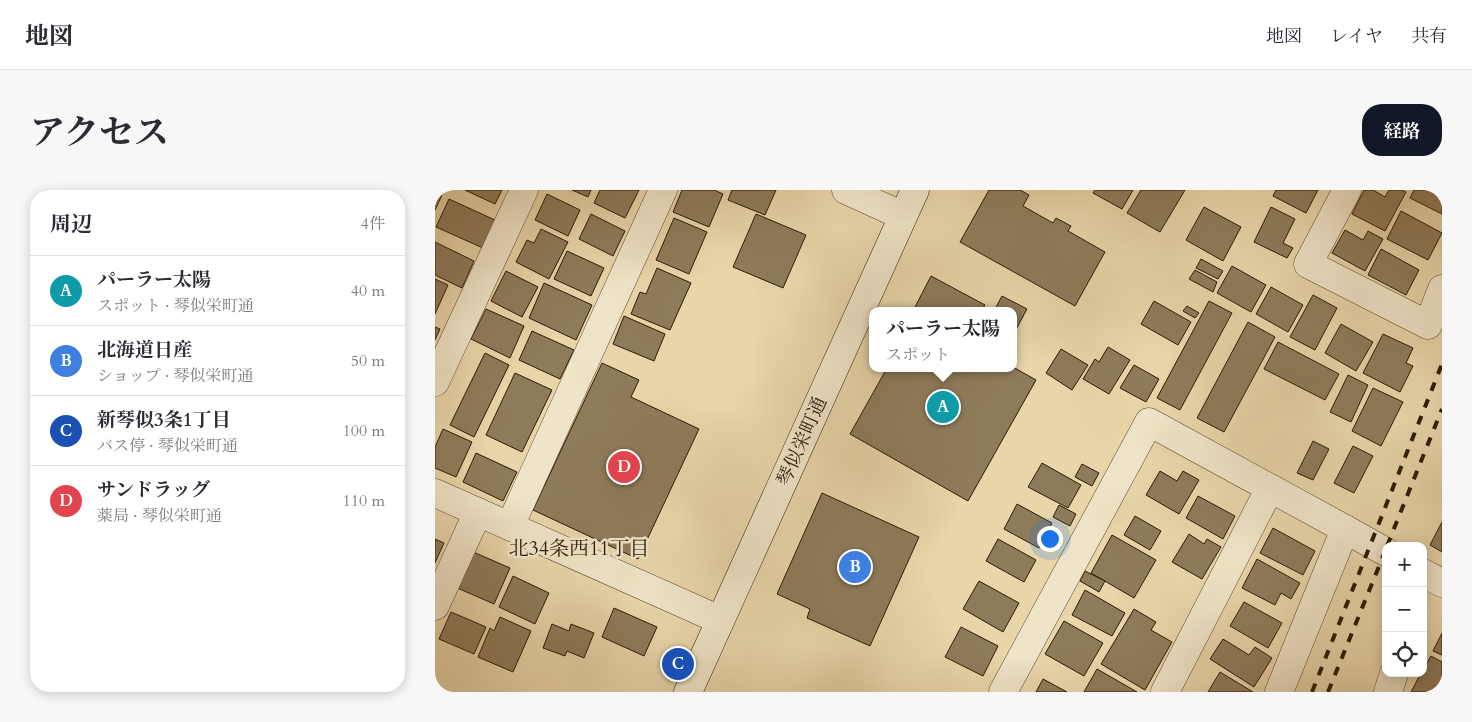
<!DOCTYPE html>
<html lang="ja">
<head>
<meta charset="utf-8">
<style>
	:root { --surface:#fff; --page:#f7f7f7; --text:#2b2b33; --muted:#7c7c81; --line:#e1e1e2; --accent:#111827 }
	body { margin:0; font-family:Cardo,"Noto Serif JP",serif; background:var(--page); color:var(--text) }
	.controls { position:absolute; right:15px; bottom:15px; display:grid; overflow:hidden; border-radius:10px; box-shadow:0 2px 12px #0003 }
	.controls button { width:45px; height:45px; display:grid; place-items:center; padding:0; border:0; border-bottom:1px solid var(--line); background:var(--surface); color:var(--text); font:25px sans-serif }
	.you { position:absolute; left:614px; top:348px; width:18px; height:18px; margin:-12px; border:4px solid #fff; border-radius:50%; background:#1a73e8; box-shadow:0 0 0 8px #1a73e833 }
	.badge { display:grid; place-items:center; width:32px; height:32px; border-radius:50%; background:var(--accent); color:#fff; font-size:16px; font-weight:700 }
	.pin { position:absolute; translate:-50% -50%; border:2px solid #fff; box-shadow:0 1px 5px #0006 }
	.popup { position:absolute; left:434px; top:117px; width:148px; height:65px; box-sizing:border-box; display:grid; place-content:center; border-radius:10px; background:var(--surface); filter:drop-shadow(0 1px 4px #0005); font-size:16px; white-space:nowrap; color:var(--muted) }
	.popup b { font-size:19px; color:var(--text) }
	.popup::after { content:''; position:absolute; left:50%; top:100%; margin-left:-10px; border:10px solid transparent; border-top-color:var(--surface) }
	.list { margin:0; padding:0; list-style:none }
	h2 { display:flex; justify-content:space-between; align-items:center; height:65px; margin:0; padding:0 20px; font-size:21px }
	h2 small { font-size:16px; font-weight:400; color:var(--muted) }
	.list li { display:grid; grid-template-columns:32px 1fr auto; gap:15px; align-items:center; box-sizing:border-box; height:70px; padding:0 20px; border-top:1px solid var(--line) }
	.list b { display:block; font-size:19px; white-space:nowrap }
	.list p { margin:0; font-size:16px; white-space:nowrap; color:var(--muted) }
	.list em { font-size:16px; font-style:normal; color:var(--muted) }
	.icon { flex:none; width:28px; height:28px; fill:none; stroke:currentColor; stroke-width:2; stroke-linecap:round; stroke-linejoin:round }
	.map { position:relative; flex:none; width:1007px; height:502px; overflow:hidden; border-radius:20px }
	header { display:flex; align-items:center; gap:30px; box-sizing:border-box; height:70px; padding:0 25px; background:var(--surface); border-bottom:1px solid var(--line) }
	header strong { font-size:24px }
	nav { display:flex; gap:28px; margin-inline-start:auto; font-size:18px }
	.intro { display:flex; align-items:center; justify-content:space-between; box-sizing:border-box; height:120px; padding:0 30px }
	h1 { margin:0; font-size:35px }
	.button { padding:12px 22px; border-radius:20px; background:var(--accent); color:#fff; font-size:18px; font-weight:700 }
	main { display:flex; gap:30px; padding:0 30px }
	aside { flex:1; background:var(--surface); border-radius:20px; box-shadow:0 2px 12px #0003 }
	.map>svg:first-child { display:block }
	.building { fill:#8e7b5a; stroke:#2d1a04 }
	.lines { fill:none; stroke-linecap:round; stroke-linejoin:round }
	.street-casing { stroke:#5c492e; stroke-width:29 }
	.secondary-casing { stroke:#2d1a04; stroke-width:29 }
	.street { stroke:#f0e4c8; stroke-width:28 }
	.secondary { stroke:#f0e4c8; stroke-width:28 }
	.rail { stroke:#2d1a04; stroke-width:4; stroke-dasharray:9 9; stroke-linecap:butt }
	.labels { text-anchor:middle; stroke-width:5; stroke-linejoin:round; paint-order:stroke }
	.street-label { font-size:19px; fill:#2d1a04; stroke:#f0e4c8 }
	.neighbourhood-label { font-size:20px; fill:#2d1a04; stroke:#f0e4c8 }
</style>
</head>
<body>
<header>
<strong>地図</strong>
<nav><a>地図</a><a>レイヤ</a><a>共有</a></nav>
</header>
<div class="intro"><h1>アクセス</h1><a class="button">経路</a></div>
<main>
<aside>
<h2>周辺<small>4件</small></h2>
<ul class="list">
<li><span class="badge" style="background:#0f9aa8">A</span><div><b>パーラー太陽</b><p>スポット · 琴似栄町通</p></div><em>40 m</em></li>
<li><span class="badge" style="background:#3f7fe0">B</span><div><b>北海道日産</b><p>ショップ · 琴似栄町通</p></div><em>50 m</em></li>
<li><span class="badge" style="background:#1a4fb4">C</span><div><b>新琴似3条1丁目</b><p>バス停 · 琴似栄町通</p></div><em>100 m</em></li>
<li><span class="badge" style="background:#e0444e">D</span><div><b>サンドラッグ</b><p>薬局 · 琴似栄町通</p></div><em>110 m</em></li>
</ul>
</aside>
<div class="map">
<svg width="1007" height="502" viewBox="0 0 1007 502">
	<rect width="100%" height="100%" fill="#e8d5aa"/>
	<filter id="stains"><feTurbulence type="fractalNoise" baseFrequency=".004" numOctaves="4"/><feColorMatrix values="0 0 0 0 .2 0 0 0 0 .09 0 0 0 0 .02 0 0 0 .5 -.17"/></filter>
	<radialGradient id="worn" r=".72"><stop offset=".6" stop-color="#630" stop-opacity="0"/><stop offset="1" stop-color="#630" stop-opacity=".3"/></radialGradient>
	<g class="building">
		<path d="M30 0H67L60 14Z"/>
		<path d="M137 0H156L153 7Z"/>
		<path d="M165 0H204L190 28 159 13Z"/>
		<path d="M247 0H279L288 4 274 37 238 22Z"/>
		<path d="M297 0H341L330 25 293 10Z"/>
		<path d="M554 0H585L594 5 588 16 618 33 621 28 636 36 633 41 670 62 640 116 525 52Z"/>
		<path d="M660 0H698L687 19 658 3Z"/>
		<path d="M706 0H750L725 42 692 23Z"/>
		<path d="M841 0H883L871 23 838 6Z"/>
		<path d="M929 0H938L950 7 954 0H966L971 2 950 41 917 24Z"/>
		<path d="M979 0H1007V24L975 8Z"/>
		<path d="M0 2 7 5 0 20Z"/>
		<path d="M112 4 145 20 133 46 100 30Z"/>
		<path d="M14 9 60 30 48 58 1 37Z"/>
		<path d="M769 17 806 37 788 71 751 50Z"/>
		<path d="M836 17 860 29 848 53 858 58 852 68 819 52Z"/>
		<path d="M966 21 1007 43 993 70 952 49Z"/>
		<path d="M156 24 190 41 178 66 144 49Z"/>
		<path d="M321 24 371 45 348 98 298 77Z"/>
		<path d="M239 28 272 42 254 84 221 70Z"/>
		<path d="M106 39 133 52 114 89 81 72 92 50 99 53Z"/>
		<path d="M910 40 928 50 933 41 948 49 930 81 897 63Z"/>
		<path d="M0 52 39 71 27 98 0 85Z"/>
		<path d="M946 59 984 80 971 105 933 85Z"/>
		<path d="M132 61 169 78 156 106 119 89Z"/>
		<path d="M766 69 788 81 783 89 761 78Z"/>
		<path d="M797 76 831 95 816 122 782 103Z"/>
		<path d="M222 78 256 93 235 140 196 124 205 102 211 104Z"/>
		<path d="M760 80 782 92 778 102 754 89Z"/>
		<path d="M71 81 103 97 87 127 56 111Z"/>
		<path d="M496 86 550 115 546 121H488L480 117Z"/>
		<path d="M0 89 13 95 0 124Z"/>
		<path d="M109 93 157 115 141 150 94 128Z"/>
		<path d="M836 97 868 115 853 142 821 124Z"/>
		<path d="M878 105 902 118 880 160 855 147Z"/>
		<path d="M567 106 592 119 578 145V121H559Z"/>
		<path d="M719 111 756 132 743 155 706 134Z"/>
		<path d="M774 111 797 123 745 220 722 208Z"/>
		<path d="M752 116 764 123 760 128 748 121Z"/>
		<path d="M51 119 89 136 75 168 36 149Z"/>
		<path d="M189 126 230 144 219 171 178 154Z"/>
		<path d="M813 132 840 147 789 242 762 228Z"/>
		<path d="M906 134 938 152 921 181 890 163Z"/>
		<path d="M0 137 5 139 0 150Z"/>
		<path d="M97 141 139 160 125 189 84 170Z"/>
		<path d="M948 144 978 158 971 173 978 176 965 202 928 183Z"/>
		<path d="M843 152 904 184 890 210 829 179Z"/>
		<path d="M673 157 695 170 674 204 648 189 660 169 664 172Z"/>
		<path d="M626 159 653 175 637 200 611 183Z"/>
		<path d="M50 163 74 175 39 247 15 235Z"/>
		<path d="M167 173 204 190 196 207 264 239 203 369 98 320Z"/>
		<path d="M699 175 724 189 711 212 685 198Z"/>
		<path d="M578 177 601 190 533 311 415 244 452 178H578Z"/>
		<path d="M80 183 117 200 87 262 51 245Z"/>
		<path d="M913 185 933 195 916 232 895 222Z"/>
		<path d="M938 198 968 212 946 256 917 241Z"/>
		<path d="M8 239 37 252 21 287 0 278V257Z"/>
		<path d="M878 251 894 259 878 290 862 283Z"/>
		<path d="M918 256 938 266 919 303 899 293Z"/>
		<path d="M41 263 82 282 68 311 28 292Z"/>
		<path d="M607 273 646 295 633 318 593 297Z"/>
		<path d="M647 274 664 283 657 296 640 287Z"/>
		<path d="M725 281 742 291 748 281 764 290 744 324 711 305Z"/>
		<path d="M387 303 484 347 435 456 372 428 375 419 342 404Z"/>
		<path d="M763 306 800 326 788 349 751 328Z"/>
		<path d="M582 314 617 333 604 358 569 339Z"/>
		<path d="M624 315 641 324 635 336 618 327Z"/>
		<path d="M700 326 726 341 715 360 689 345Z"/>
		<path d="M1007 332V362L995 355Z"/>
		<path d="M838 338 880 361 868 385 825 363Z"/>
		<path d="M754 344 769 354 772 349 786 357 767 389 737 372Z"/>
		<path d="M677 345 721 370 699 408 656 383Z"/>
		<path d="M0 349 9 353 0 373Z"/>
		<path d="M563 349 601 370 589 392 551 371Z"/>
		<path d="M36 361 75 378 59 414 20 397Z"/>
		<path d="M822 369 865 393 856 409 846 403 840 415 807 398Z"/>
		<path d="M650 381 670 391 664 402 645 391Z"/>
		<path d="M78 386 114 403 100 434 64 417Z"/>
		<path d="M544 391 584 413 568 442 528 419Z"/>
		<path d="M650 400 690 423 677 446 637 425Z"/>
		<path d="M809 412 847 433 833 458 795 436Z"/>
		<path d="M179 418 222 437 209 466 167 447Z"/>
		<path d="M699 419 721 432 716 440 737 452 710 500 666 474Z"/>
		<path d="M16 422 51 437 39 464 4 449Z"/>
		<path d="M65 427 96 441 78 482 43 467 55 438 59 441Z"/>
		<path d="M629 431 668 453 649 486 610 464Z"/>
		<path d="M117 434 134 441 136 434 159 443 149 468 132 461 130 466 108 458Z"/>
		<path d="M526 437 563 456 548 486 510 467Z"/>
		<path d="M1007 443V465L998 461Z"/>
		<path d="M788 449 814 465 820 457 837 468 819 497 775 469Z"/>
		<path d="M996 466 1007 472V502H976L986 483H988V480Z"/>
		<path d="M662 479 702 502H649Z"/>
		<path d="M785 482 818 502H773Z"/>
		<path d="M608 489 632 502H601Z"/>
	</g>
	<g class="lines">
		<g class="street-casing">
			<g id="street">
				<path d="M411 0 468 26"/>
				<path d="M912 0 873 74 993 135 1007 99"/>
				<path d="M0 192 89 0"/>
				<path d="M0 303 285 430"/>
				<path d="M75 336 228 0"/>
				<path d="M910 339 951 362"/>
				<path d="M988 383 1007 393"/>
				<path d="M0 416 43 322"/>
				<path d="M568 502 714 232 910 339 844 502"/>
				<path d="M730 502 835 298"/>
				<path d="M953 502 959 483"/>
			</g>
		</g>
		<g class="secondary-casing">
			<path id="secondary" d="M253 502 480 0"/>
		</g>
		<use href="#street" class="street"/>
		<use href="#secondary" class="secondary"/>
		<g class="rail">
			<path d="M952 356 1007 219"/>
			<path d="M877 502 1007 174"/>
			<path d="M893 502 951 359"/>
		</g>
	</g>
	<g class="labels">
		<g class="street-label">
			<text transform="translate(366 251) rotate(-66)" y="7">琴似栄町通</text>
		</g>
		<g class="neighbourhood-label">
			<text x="144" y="365">北34条西11丁目</text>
		</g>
	</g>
	<rect width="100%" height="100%" filter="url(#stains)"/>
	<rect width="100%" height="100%" fill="url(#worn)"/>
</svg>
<div class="controls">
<button>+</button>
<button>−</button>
<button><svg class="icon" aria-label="locate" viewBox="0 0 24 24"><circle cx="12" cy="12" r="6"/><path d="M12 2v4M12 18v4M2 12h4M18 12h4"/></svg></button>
</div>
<div class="you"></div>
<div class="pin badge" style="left:508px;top:217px;background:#0f9aa8">A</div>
<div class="popup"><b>パーラー太陽</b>スポット</div>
<div class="pin badge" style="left:420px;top:377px;background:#3f7fe0">B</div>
<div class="pin badge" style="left:243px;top:474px;background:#1a4fb4">C</div>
<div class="pin badge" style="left:189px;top:277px;background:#e0444e">D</div>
</div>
</main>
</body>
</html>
